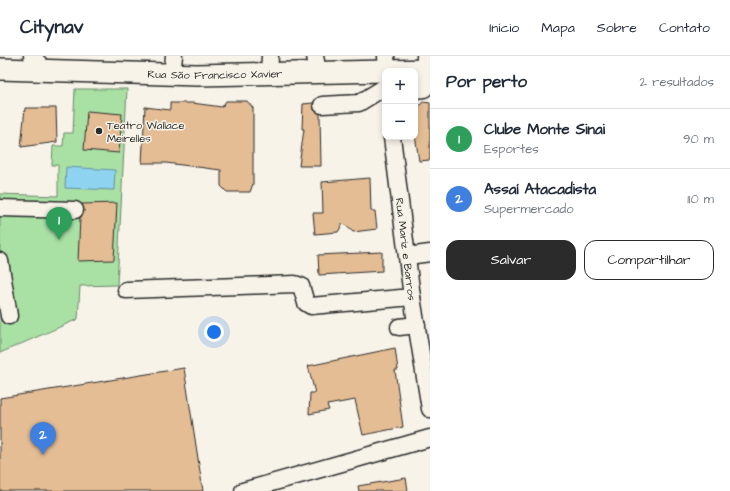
<!DOCTYPE html>
<html lang="pt">
<head>
<meta charset="utf-8">
<style>
	:root { --surface:#fff; --page:#f2f2f3; --text:#1f2937; --muted:#747a83; --line:#e0e1e3; --accent:#2b2b2b }
	body { margin:0; font-family:"Architects Daughter",sans-serif; background:var(--page); color:var(--text) }
	.controls { position:absolute; right:12px; top:12px; display:grid; overflow:hidden; border-radius:8px; box-shadow:0 2px 6px #0003 }
	.controls button { width:36px; height:36px; display:grid; place-items:center; padding:0; border:0; border-bottom:1px solid var(--line); background:var(--surface); color:var(--text); font:20px sans-serif }
	.you { position:absolute; left:214px; top:276px; width:14px; height:14px; margin:-10px; border:3px solid #fff; border-radius:50%; background:#1a73e8; box-shadow:0 0 0 6px #1a73e833 }
	.badge { display:grid; place-items:center; width:26px; height:26px; border-radius:50%; background:var(--accent); color:#fff; font-size:13px; font-weight:700 }
	.pin { position:absolute; translate:-50% -33px; filter:drop-shadow(0 1px 2px #0008) }
	.pin::after { content:''; position:absolute; top:21px; width:14px; height:12px; background:inherit; clip-path:polygon(0 0,100% 0,50% 100%) }
	.list { margin:0; padding:0; list-style:none }
	h2 { display:flex; justify-content:space-between; align-items:center; height:52px; margin:0; padding:0 16px; font-size:17px }
	h2 small { font-size:13px; font-weight:400; color:var(--muted) }
	.list li { display:grid; grid-template-columns:26px 1fr auto; gap:12px; align-items:center; box-sizing:border-box; height:60px; padding:0 16px; border-top:1px solid var(--line) }
	.list b { display:block; font-size:15px; white-space:nowrap }
	.list p { margin:0; font-size:13px; white-space:nowrap; color:var(--muted) }
	.list em { font-size:13px; font-style:normal; color:var(--muted) }
	.actions { display:flex; gap:8px; padding:12px 16px }
	.actions a { flex:1; padding:9px 0; border:1px solid var(--accent); border-radius:12px; text-align:center; font-size:14px; color:var(--accent) }
	.actions .main { background:var(--accent); color:#fff }
	.map { position:relative; flex:none; width:430px; height:435px; overflow:hidden }
	header { display:flex; align-items:center; gap:24px; box-sizing:border-box; height:56px; padding:0 20px; background:var(--surface); border-bottom:1px solid var(--line) }
	header strong { font-size:19px }
	nav { display:flex; gap:22px; margin-inline-start:auto; font-size:14px }
	main { display:flex }
	aside { flex:1; background:var(--surface) }
	.map>svg:first-child { display:block }
	.green { fill:#a9e1a5; stroke:#6a8668 }
	.water { fill:#8ed4f0; stroke:#6690a1 }
	.building { fill:#e4bd94; stroke:#2b2b2b }
	.lines { fill:none; stroke-linecap:round; stroke-linejoin:round }
	.minor-casing { stroke:#2b2b2b; stroke-width:19 }
	.major-casing { stroke:#2b2b2b; stroke-width:24 }
	.minor { stroke:#f7f3e8; stroke-width:16 }
	.major { stroke:#f7f3e8; stroke-width:21 }
	.poi-dot { fill:#2b2b2b; stroke:#f7f3e8; stroke-width:1.5 }
	.labels { text-anchor:middle; stroke-width:3; stroke-linejoin:round; paint-order:stroke }
	.street-label { font-size:11px; fill:#2b2b2b; stroke:#f7f3e8 }
	.poi-label { font-size:11px; fill:#2b2b2b; stroke:#f7f3e8; text-anchor:start }
</style>
</head>
<body>
<header>
<strong>Citynav</strong>
<nav><a>Início</a><a>Mapa</a><a>Sobre</a><a>Contato</a></nav>
</header>
<main>
<div class="map">
<svg width="430" height="435" viewBox="0 0 430 435">
	<rect width="100%" height="100%" fill="#f7f3e8"/>
	<filter id="ink" filterUnits="userSpaceOnUse"><feTurbulence type="fractalNoise" baseFrequency=".025" numOctaves="2"/><feDisplacementMap in="SourceGraphic" scale="8" xChannelSelector="R" yChannelSelector="G"/><feConvolveMatrix kernelMatrix="1 2 1 2 8 2 1 2 1" color-interpolation-filters="sRGB"/></filter>
	<g filter="url(#ink)">
		<path class="green" d="M75 33H127L117 229 80 230 78 263 0 297V138L58 140V109H52L53 90H63L64 77H73Z"/>
		<path class="water" d="M66 111 115 114 114 134 65 132Z"/>
		<g class="building">
			<path d="M226 45H247L253 52V128L250 136H227L221 130V114L166 107H142L145 51 170 54V47H192L222 51Z"/>
			<path d="M423 46 430 47V104L419 105 415 79V55Z"/>
			<path d="M313 47 314 54 320 58 321 110H299L304 73H302L303 48Z"/>
			<path d="M25 52H56L57 86 21 91Z"/>
			<path d="M87 55 122 58 119 97 84 94Z"/>
			<path d="M370 122 371 155H375L377 173 353 176 343 167 338 176 315 178 313 157H323L322 126Z"/>
			<path d="M117 147 114 204 78 205 80 162 84 155 82 148Z"/>
			<path d="M382 196V215L319 219 318 199Z"/>
			<path d="M395 292 398 314H395L403 371 363 379 355 344 327 349 329 354 309 358 310 337H315L308 310Z"/>
			<path d="M184 312 203 435H0V342Z"/>
			<path d="M406 422 408 435H359L358 430Z"/>
		</g>
		<g class="lines">
			<g class="minor-casing">
				<g id="minor">
					<path d="M32 0 45 14"/>
					<path d="M315 0 318 16"/>
					<path d="M386 0 387 15"/>
					<path d="M269 17 270 0"/>
					<path d="M172 18 174 0"/>
					<path d="M415 34 424 33 428 29 425 14V0"/>
					<path d="M322 49 359 47 385 31"/>
					<path id="s1" d="M392 81 412 241 430 353"/>
					<path d="M0 152 75 154"/>
					<path d="M408 200 430 197"/>
					<path d="M0 205 9 260"/>
					<path d="M126 234 295 228 301 230 306 247 311 250 412 241"/>
					<path d="M399 271 417 269"/>
					<path d="M243 435 430 382"/>
				</g>
			</g>
			<g class="major-casing">
				<g id="major">
					<path id="s2" d="M0 13 197 19 430 14"/>
				</g>
			</g>
			<use href="#minor" class="minor"/>
			<use href="#major" class="major"/>
		</g>
	</g>
	<circle class="poi-dot" cx="99" cy="75" r="4"/>
	<g class="labels">
		<g class="street-label">
			<text dy="4" stroke="none"><textPath href="#s2" startOffset="215">Rua São Francisco Xavier</textPath></text>
			<text dy="4" stroke="none"><textPath href="#s1" startOffset="113">Rua Mariz e Barros</textPath></text>
		</g>
		<g class="poi-label">
			<text x="107" y="73">Teatro Wallace<tspan x="107" dy="13">Meirelles</tspan></text>
		</g>
	</g>
</svg>
<div class="controls">
<button>+</button>
<button>−</button>
</div>
<div class="you"></div>
<div class="pin badge" style="left:59px;top:184px;background:#2e9e5b">1</div>
<div class="pin badge" style="left:43px;top:399px;background:#3f7fe0">2</div>
</div>
<aside>
<h2>Por perto<small>2 resultados</small></h2>
<ul class="list">
<li><span class="badge" style="background:#2e9e5b">1</span><div><b>Clube Monte Sinai</b><p>Esportes</p></div><em>90 m</em></li>
<li><span class="badge" style="background:#3f7fe0">2</span><div><b>Assaí Atacadista</b><p>Supermercado</p></div><em>110 m</em></li>
</ul>
<div class="actions"><a class="main">Salvar</a><a>Compartilhar</a></div>
</aside>
</main>
</body>
</html>
